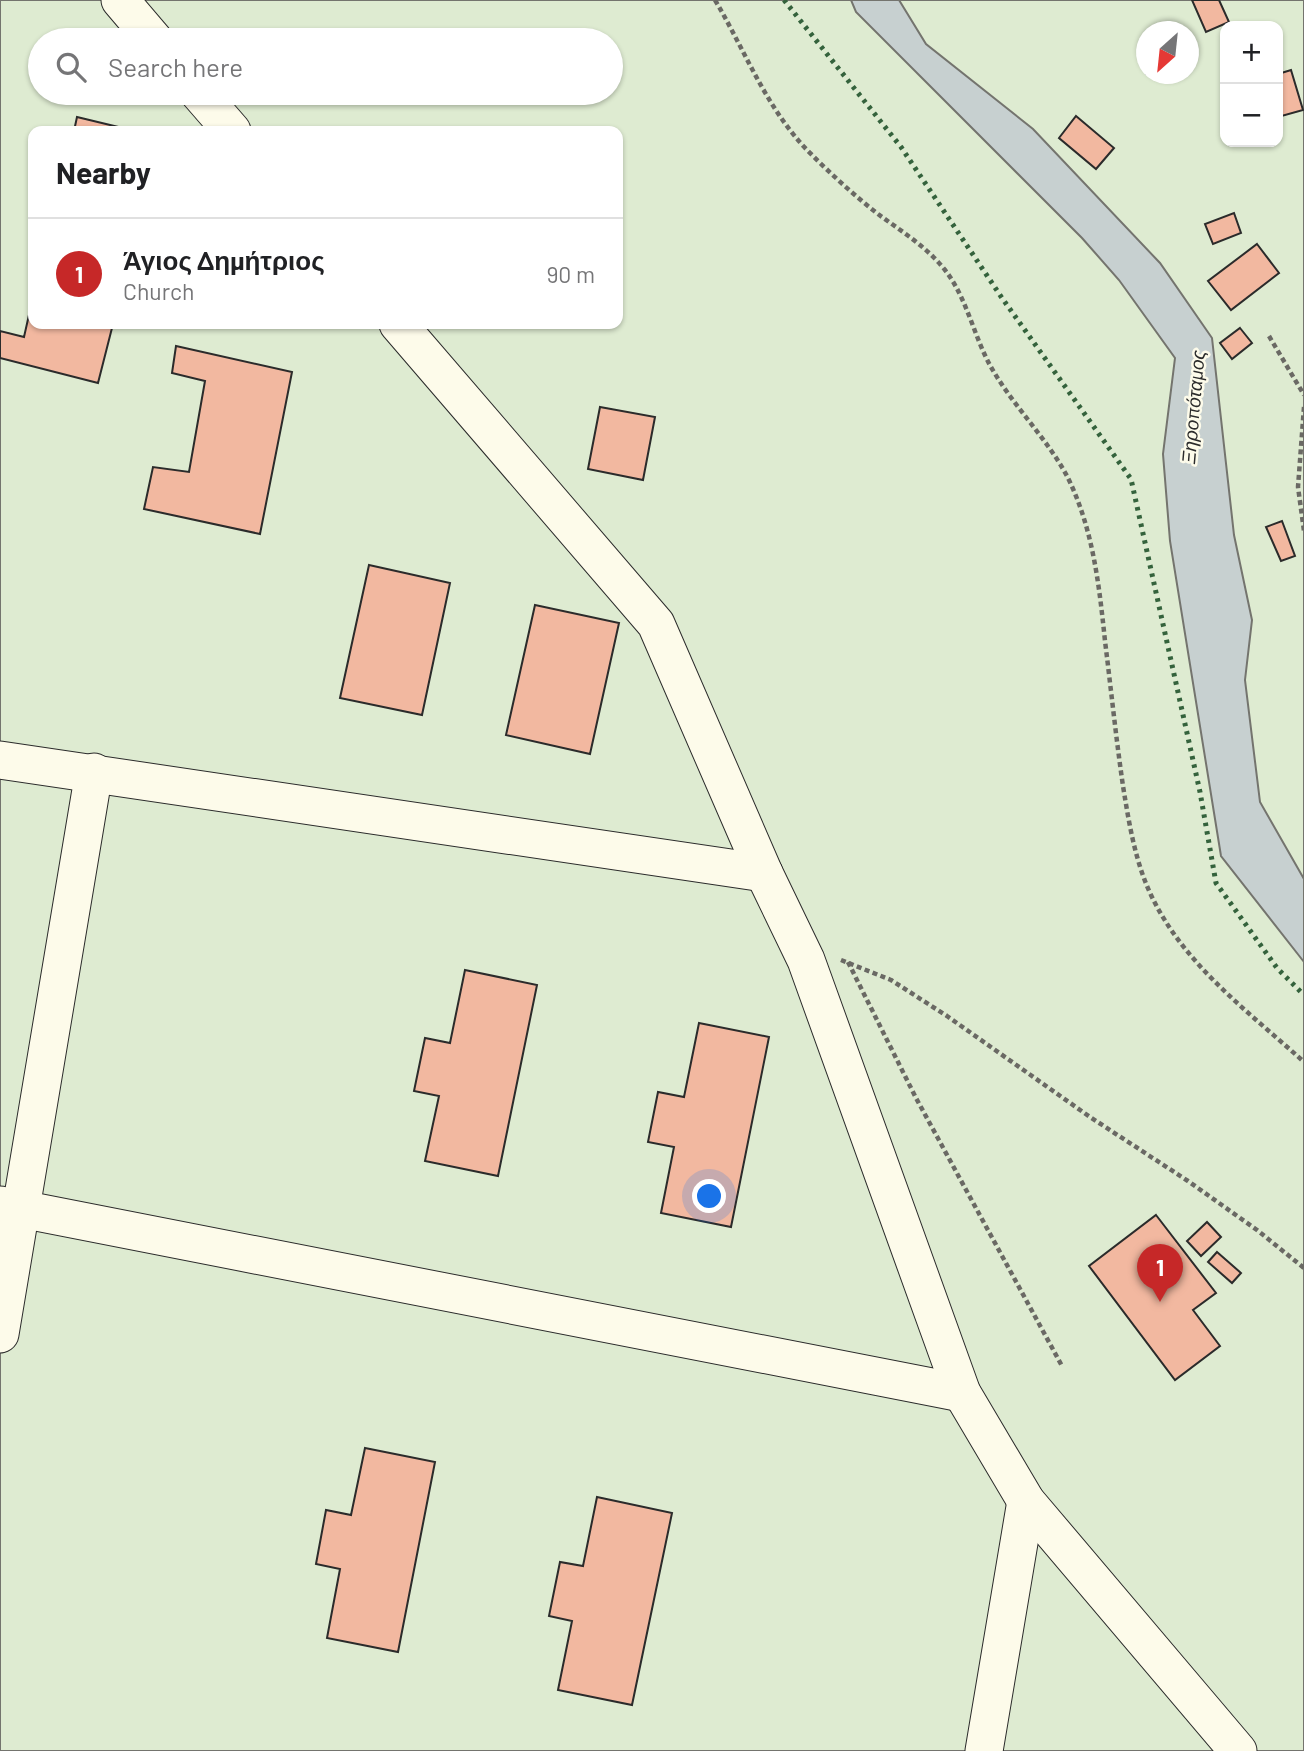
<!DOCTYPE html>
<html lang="en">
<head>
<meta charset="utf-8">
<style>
	:root { --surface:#fff; --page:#f2f2f2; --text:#202124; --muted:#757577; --line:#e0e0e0; --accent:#c62828 }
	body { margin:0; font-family:Barlow,sans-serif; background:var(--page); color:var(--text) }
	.controls { position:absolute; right:21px; top:21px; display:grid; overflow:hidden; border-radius:14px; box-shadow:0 2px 5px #0004 }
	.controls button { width:63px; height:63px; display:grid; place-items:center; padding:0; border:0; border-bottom:2px solid var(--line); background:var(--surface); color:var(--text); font:35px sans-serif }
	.compass { position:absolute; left:1136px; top:21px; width:63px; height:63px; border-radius:50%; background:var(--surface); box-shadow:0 2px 5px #0004; rotate:207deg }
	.you { position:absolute; left:710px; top:1197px; width:24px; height:24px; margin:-18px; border:5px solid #fff; border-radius:50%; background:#1a73e8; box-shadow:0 0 0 10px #1a73e833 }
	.badge { display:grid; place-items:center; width:46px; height:46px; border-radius:50%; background:var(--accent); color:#fff; font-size:23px; font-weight:700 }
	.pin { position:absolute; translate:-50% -58px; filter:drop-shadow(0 2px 4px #0008) }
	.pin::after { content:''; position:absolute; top:37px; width:24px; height:21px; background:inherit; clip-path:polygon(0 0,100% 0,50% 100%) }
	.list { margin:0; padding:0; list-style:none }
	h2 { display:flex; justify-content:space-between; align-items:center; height:91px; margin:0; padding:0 28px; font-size:30px }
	h2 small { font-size:23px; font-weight:400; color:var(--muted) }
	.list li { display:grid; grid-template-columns:46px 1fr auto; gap:21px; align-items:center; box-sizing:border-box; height:112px; padding:0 28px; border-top:2px solid var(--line) }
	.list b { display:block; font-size:26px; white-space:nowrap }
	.list p { margin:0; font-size:23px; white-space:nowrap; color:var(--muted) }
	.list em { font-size:23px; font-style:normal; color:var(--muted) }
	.icon { flex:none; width:38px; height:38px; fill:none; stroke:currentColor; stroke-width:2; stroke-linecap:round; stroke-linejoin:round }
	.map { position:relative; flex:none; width:1304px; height:1751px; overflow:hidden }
	.search { position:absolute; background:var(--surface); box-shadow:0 2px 5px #0004; left:28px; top:28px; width:595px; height:77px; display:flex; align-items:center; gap:18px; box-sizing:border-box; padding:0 24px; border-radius:38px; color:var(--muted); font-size:26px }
	.panel { position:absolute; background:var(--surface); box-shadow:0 2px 5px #0004; left:28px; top:126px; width:595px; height:203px; border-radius:14px }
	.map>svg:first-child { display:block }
	.green { fill:#deebd1; stroke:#74746e; stroke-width:2; fill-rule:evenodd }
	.water { fill:#c7d0d0; stroke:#74746e; stroke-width:2 }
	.building { fill:#f2b8a0; stroke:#2b2b2b; stroke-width:2 }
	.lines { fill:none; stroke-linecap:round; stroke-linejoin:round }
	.minor-casing { stroke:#2b2b2b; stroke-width:39 }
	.path { stroke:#6a6964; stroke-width:4.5; stroke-dasharray:5 3.5; stroke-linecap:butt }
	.minor { stroke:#fdfbea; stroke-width:37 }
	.hedge { stroke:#34623c; stroke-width:5; stroke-dasharray:3.5 5; stroke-linecap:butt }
	.labels { text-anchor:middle; stroke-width:5; stroke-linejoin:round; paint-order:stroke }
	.water-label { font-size:19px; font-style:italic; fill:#2b2b2b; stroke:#fdfbea }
</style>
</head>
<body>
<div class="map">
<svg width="1304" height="1751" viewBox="0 0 1304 1751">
	<rect width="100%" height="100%" fill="#fdfbea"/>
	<path class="green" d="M0 0H1304V1751H0ZM1225 26H1278V142H1225ZM1146 32H1188V74H1146ZM40 40H611V93H40ZM33 131H618V324H33Z"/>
	<path class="water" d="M851 0H899L926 44 1033 129 1160 263 1212 338 1234 535 1252 620 1245 680 1260 802 1304 879V962L1221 856 1170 541 1163 454 1175 358 1119 280 1082 238 856 12Z"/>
	<g class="building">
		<path d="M1192 0H1219L1229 22 1206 32Z"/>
		<path d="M1291 70 1303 110 1278 117V74Z"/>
		<path d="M1076 116 1114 148 1096 169 1059 138Z"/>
		<path d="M77 117 135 131H74Z"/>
		<path d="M1234 213 1241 233 1213 244 1205 224Z"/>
		<path d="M1257 244 1279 273 1231 310 1208 281Z"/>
		<path d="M33 297V324H113L98 383 0 358V331L24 337Z"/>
		<path d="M1240 328 1252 343 1232 359 1220 343Z"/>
		<path d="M176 346 292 372 260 534 144 509 153 467 189 472 205 381 172 373Z"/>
		<path d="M600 407 655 417 643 480 588 469Z"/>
		<path d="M1282 521 1295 556 1281 561 1266 527Z"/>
		<path d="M369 565 450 583 422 715 340 698Z"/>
		<path d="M535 605 619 623 590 754 506 735Z"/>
		<path d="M465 970 537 985 498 1176 425 1161 439 1096 414 1091 425 1038 450 1043Z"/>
		<path d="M699 1023 769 1037 731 1227 661 1213 674 1147 648 1142 658 1092 684 1097Z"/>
		<path d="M1156 1215 1216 1293 1193 1310 1220 1346 1175 1380 1089 1266Z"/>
		<path d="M1207 1222 1221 1237 1201 1256 1187 1241Z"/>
		<path d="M1217 1252 1241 1273 1232 1283 1208 1262Z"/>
		<path d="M365 1448 435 1462 398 1652 327 1638 340 1569 316 1564 326 1510 351 1515Z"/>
		<path d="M597 1497 672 1513 632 1705 558 1690 572 1621 549 1616 560 1562 583 1566Z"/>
	</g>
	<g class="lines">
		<g class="minor-casing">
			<g id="minor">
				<path d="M120 0 154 40"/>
				<path d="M199 93 232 131"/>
				<path d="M398 324 656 624 764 873 806 960 962 1393 1026 1501 1238 1751"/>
				<path d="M0 760 764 873"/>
				<path d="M0 1205 962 1393"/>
				<path d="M0 1334 94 772"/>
				<path d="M984 1751 1026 1501"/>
			</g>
		</g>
		<g class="path">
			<path d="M715 0C746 52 767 111 812 155 832 175 855 196 878 214 901 231 927 247 945 270 967 298 974 337 991 367 1013 406 1046 437 1067 476 1093 528 1099 584 1105 641 1111 689 1116 738 1123 786 1129 823 1135 861 1151 895 1184 965 1249 1012 1304 1062"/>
			<path d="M1269 336 1304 395"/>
			<path d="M1304 407 1298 487 1304 531"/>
			<path d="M841 960 891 980 947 1016 1090 1117 1188 1181 1257 1230 1304 1268"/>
			<path d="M848 962 916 1098 1062 1366"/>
		</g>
		<use href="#minor" class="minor"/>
		<path class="hedge" d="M784 0 901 147 1002 298 1131 479 1200 792 1216 883 1277 968 1304 995"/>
	</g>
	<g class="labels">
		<g class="water-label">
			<text transform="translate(1193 407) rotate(-85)" y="7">Ξηροπόταμος</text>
		</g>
	</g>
</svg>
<div class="controls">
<button>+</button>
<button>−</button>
</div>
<svg class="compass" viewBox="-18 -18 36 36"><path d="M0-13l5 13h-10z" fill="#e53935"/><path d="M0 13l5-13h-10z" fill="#757577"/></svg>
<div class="you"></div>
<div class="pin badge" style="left:1160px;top:1302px">1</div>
<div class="search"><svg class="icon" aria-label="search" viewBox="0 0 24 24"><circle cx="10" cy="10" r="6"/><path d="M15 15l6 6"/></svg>Search here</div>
<section class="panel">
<h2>Nearby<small></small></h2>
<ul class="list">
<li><span class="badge">1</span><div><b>Άγιος Δημήτριος</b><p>Church</p></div><em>90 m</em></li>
</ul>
</section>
</div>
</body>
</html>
